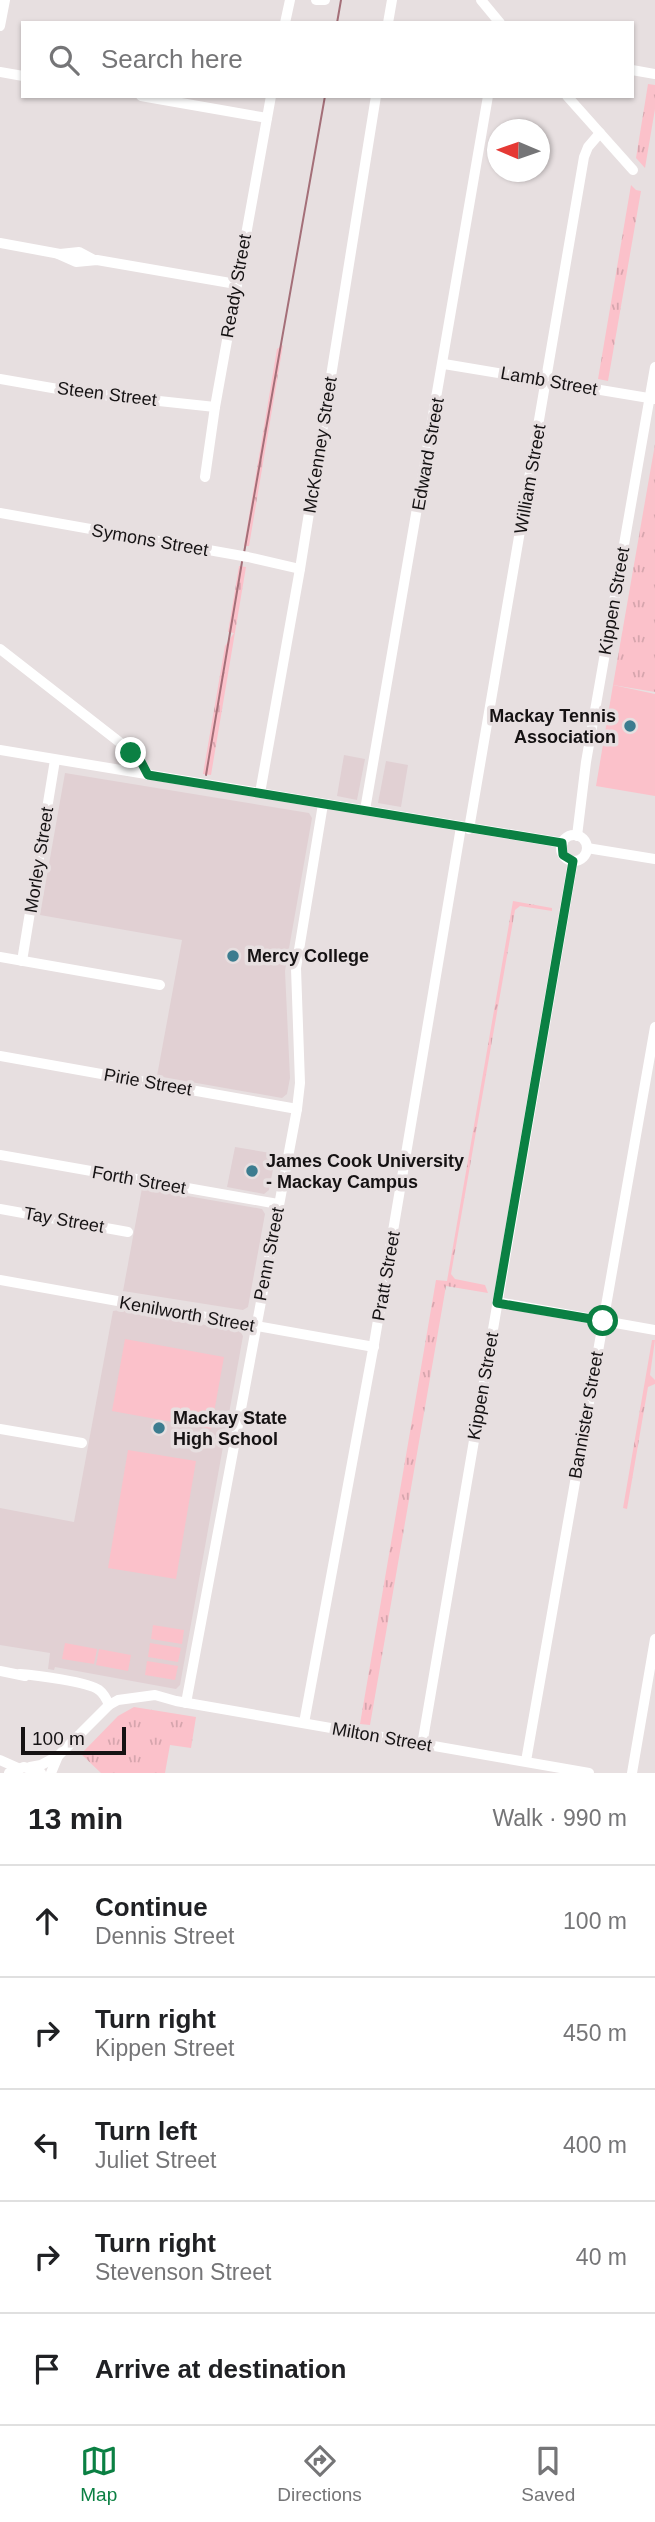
<!DOCTYPE html>
<html lang="en">
<head>
<meta charset="utf-8">
<style>
	:root { --surface:#fff; --page:#f2f2f2; --text:#202124; --muted:#757577; --line:#e0e0e0; --accent:#0b8043 }
	body { margin:0; font-family:Arial,sans-serif; background:var(--page); color:var(--text) }
	.compass { position:absolute; left:487px; top:119px; width:63px; height:63px; border-radius:50%; background:var(--surface); box-shadow:0 2px 5px #0004; rotate:272deg }
	.scale { position:absolute; left:21px; bottom:18px; width:105px; box-sizing:border-box; padding-left:7px; border:4px solid #151213; border-top:0; font-size:19px; line-height:24px; white-space:nowrap; color:#151213; -webkit-text-stroke:5px #e7dfe0; paint-order:stroke }
	.stop { position:absolute; width:21px; height:21px; margin:-16px; border:5px solid #0b8043; border-radius:50%; background:#fff }
	.stop.end { background:#0b8043; border-color:#fff; box-shadow:0 2px 7px #0008 }
	.list { margin:0; padding:0; list-style:none }
	h2 { display:flex; justify-content:space-between; align-items:center; height:91px; margin:0; padding:0 28px; font-size:30px }
	h2 small { font-size:23px; font-weight:400; color:var(--muted) }
	.list li { display:grid; grid-template-columns:46px 1fr auto; gap:21px; align-items:center; box-sizing:border-box; height:112px; padding:0 28px; border-top:2px solid var(--line) }
	.list b { display:block; font-size:26px; white-space:nowrap }
	.list p { margin:0; font-size:23px; white-space:nowrap; color:var(--muted) }
	.list em { font-size:23px; font-style:normal; color:var(--muted) }
	.icon { flex:none; width:38px; height:38px; fill:none; stroke:currentColor; stroke-width:2; stroke-linecap:round; stroke-linejoin:round }
	.map { position:relative; flex:none; width:655px; height:1773px; overflow:hidden }
	.search { position:absolute; background:var(--surface); box-shadow:0 2px 5px #0004; left:21px; right:21px; top:21px; height:77px; display:flex; align-items:center; gap:18px; box-sizing:border-box; padding:0 24px; border-radius:0px; color:var(--muted); font-size:26px }
	.sheet { height:651px; background:var(--surface) }
	nav { display:flex; justify-content:space-around; align-items:center; box-sizing:border-box; height:98px; border-top:2px solid var(--line); background:var(--surface); font-size:19px; color:var(--muted) }
	nav a { display:grid; justify-items:center; gap:4px }
	nav .on { color:var(--accent) }
	.map>svg:first-child { display:block }
	.built { fill:#e1d0d3 }
	.park { fill:url(#park-tufts) }
	.pitch { fill:#fbc1ca }
	.lines { fill:none; stroke-linecap:round; stroke-linejoin:round }
	.stream { stroke:#a46f78; stroke-width:2 }
	.minor { stroke:#fff; stroke-width:10 }
	.route { stroke:#0b8043; stroke-width:9 }
	.poi-dot { fill:#3c7c8f; stroke:#e7dfe0; stroke-width:2.5 }
	.labels { text-anchor:middle; stroke-width:7; stroke-linejoin:round; paint-order:stroke }
	.street-label { font-size:18px; fill:#151213; stroke:#e7dfe0 }
	.poi-label { font-size:18px; font-weight:bold; fill:#151213; stroke:#e7dfe0; text-anchor:start }
</style>
</head>
<body>
<div class="map">
<svg width="655" height="1773" viewBox="0 0 655 1773">
	<defs>
		<pattern id="park-tufts" width="24" height="20" patternUnits="userSpaceOnUse" patternTransform="scale(1.75)"><rect width="24" height="20" fill="#fbc1ca"/><path d="M3 7l-1-3M5 7V3M7 7l1-3M15 17l-1-3M17 17v-4M19 17l1-3" fill="none" stroke="#d6a5ad"/></pattern>
	</defs>
	<rect width="100%" height="100%" fill="#e7dfe0"/>
	<g class="built">
		<path d="M344 755 365 759 357 800 337 796Z"/>
		<path d="M386 761 408 765 401 807 378 803Z"/>
		<path d="M65 773 309 813 312 818 285 971 290 1078 287 1094 282 1098 157 1076 182 940 40 915Z"/>
		<path d="M235 1147 276 1154 269 1190 264 1194 227 1187Z"/>
		<path d="M142 1188 262 1209 265 1214 248 1307 243 1310 123 1291Z"/>
		<path d="M120 1310 240 1331 243 1336 180 1685 176 1689 55 1667 54 1670 48 1669 50 1653 0 1645V1508L74 1522 113 1311Z"/>
	</g>
	<g class="park">
		<path d="M648 84 655 85V109L645 168 636 158Z"/>
		<path d="M631 185 636 190 641 191 608 381 598 379Z"/>
		<path d="M283 345 249 546H244L277 349Z"/>
		<path d="M655 444V692L613 685Z"/>
		<path d="M239 566 246 567 211 775 203 774 225 646 234 633 228 632Z"/>
		<path d="M513 901 552 908V911L520 906 515 910 451 1274 455 1279 485 1285 488 1293 446 1286 370 1725 360 1724 436 1280 447 1281Z"/>
		<path d="M652 1340H655L650 1375 655 1380V1384L648 1387 627 1509 623 1508Z"/>
		<path d="M134 1707 196 1717 191 1748 170 1745 165 1773H101L81 1754 118 1716Z"/>
	</g>
	<g class="pitch">
		<path d="M613 685 655 694V796L596 786Z"/>
		<path d="M125 1339 224 1357 211 1429 112 1411Z"/>
		<path d="M128 1450 196 1461 176 1579 108 1568Z"/>
		<path d="M153 1625 184 1630 182 1644 151 1639Z"/>
		<path d="M65 1643 97 1649 94 1664 62 1659Z"/>
		<path d="M150 1643 181 1648 178 1662 148 1657Z"/>
		<path d="M99 1649 131 1655 128 1671 96 1665Z"/>
		<path d="M147 1661 178 1666 175 1680 145 1675Z"/>
	</g>
	<g class="lines">
		<g class="stream">
			<path d="M337 23 341 0"/>
			<path d="M244 553 325 96"/>
			<path d="M206 775 242 562"/>
		</g>
		<g class="minor">
			<path d="M316 0H325"/>
			<path d="M481 0 500 23"/>
			<path d="M285 23 290 0"/>
			<path d="M388 23 392 0"/>
			<path d="M0 26 5 0"/>
			<path d="M632 70 655 74"/>
			<path d="M0 72 23 76"/>
			<path d="M141 96 267 118"/>
			<path d="M567 96 633 170"/>
			<path d="M0 243 60 254 79 252 94 260"/>
			<path d="M58 254 76 262 97 260 236 284"/>
			<path d="M444 364 655 399"/>
			<path d="M0 379 75 392 215 407"/>
			<path d="M205 477 215 407 271 96"/>
			<path d="M0 513 248 557 300 569"/>
			<path d="M0 649 136 755 148 775"/>
			<path d="M0 750 563 843"/>
			<path d="M260 793 300 569 376 96"/>
			<path d="M365 810 488 96"/>
			<path d="M469 829 584 157 588 147 600 133"/>
			<circle cx="574" cy="848" r="13"/>
			<path d="M577 836 586 762 655 367"/>
			<path d="M587 848 655 859"/>
			<path d="M0 957 160 985"/>
			<path d="M22 961 55 760"/>
			<path d="M0 1056 297 1109"/>
			<path d="M0 1155 278 1204"/>
			<path d="M0 1209 128 1232"/>
			<path d="M0 1280 374 1347"/>
			<path d="M497 1302 655 1330"/>
			<path d="M0 1429 82 1443"/>
			<path d="M0 1671 25 1676"/>
			<path d="M20 1674C35 1675 89 1682 99 1690 103 1693 107 1700 109 1705"/>
			<path d="M186 1703 297 1109 300 1083 296 968 323 804"/>
			<path d="M304 1723 374 1344 461 827"/>
			<path d="M422 1745 573 861"/>
			<path d="M0 1760 18 1768"/>
			<path d="M526 1761 655 1027"/>
			<path d="M30 1767 41 1765 58 1756 109 1705 118 1700 155 1695 176 1701 589 1773"/>
			<path d="M9 1773 24 1767 41 1773"/>
			<path d="M51 1773 58 1756"/>
			<path d="M632 1773 655 1639"/>
		</g>
	</g>
	<g class="lines">
		<path class="route" d="M131 753 129 749 138 756 148 775 562 843 563 855 573 861 497 1303 603 1321"/>
	</g>
	<g class="poi-dot">
		<circle cx="630" cy="726" r="7"/>
		<circle cx="233" cy="956" r="7"/>
		<circle cx="252" cy="1171" r="7"/>
		<circle cx="159" cy="1428" r="7"/>
	</g>
	<g class="labels">
		<g class="street-label">
			<text transform="translate(236 286) rotate(-80)" y="6">Ready Street</text>
			<text transform="translate(549 381) rotate(10)" y="6">Lamb Street</text>
			<text transform="translate(107 394) rotate(7)" y="6">Steen Street</text>
			<text transform="translate(320 445) rotate(-81)" y="6">McKenney Street</text>
			<text transform="translate(428 454) rotate(-80)" y="6">Edward Street</text>
			<text transform="translate(530 479) rotate(-80)" y="6">William Street</text>
			<text transform="translate(150 540) rotate(10)" y="6">Symons Street</text>
			<text transform="translate(614 601) rotate(-80)" y="6">Kippen Street</text>
			<text transform="translate(39 860) rotate(-81)" y="6">Morley Street</text>
			<text transform="translate(148 1082) rotate(10)" y="6">Pirie Street</text>
			<text transform="translate(139 1180) rotate(10)" y="6">Forth Street</text>
			<text transform="translate(64 1220) rotate(10)" y="6">Tay Street</text>
			<text transform="translate(269 1254) rotate(-79)" y="6">Penn Street</text>
			<text transform="translate(386 1276) rotate(-80)" y="6">Pratt Street</text>
			<text transform="translate(187 1314) rotate(10)" y="6">Kenilworth Street</text>
			<text transform="translate(483 1386) rotate(-80)" y="6">Kippen Street</text>
			<text transform="translate(586 1415) rotate(-80)" y="6">Bannister Street</text>
			<text transform="translate(382 1737) rotate(10)" y="6">Milton Street</text>
		</g>
		<g class="poi-label">
			<text x="616" y="722" text-anchor="end">Mackay Tennis<tspan x="616" dy="21">Association</tspan></text>
			<text x="247" y="962">Mercy College</text>
			<text x="266" y="1167">James Cook University<tspan x="266" dy="21">- Mackay Campus</tspan></text>
			<text x="173" y="1424">Mackay State<tspan x="173" dy="21">High School</tspan></text>
		</g>
	</g>
</svg>
<svg class="compass" viewBox="-18 -18 36 36"><path d="M0-13l5 13h-10z" fill="#e53935"/><path d="M0 13l5-13h-10z" fill="#757577"/></svg>
<div class="scale">100 m</div>
<div class="stop" style="left:603px;top:1321px"></div>
<div class="stop end" style="left:131px;top:753px"></div>
<div class="search"><svg class="icon" aria-label="search" viewBox="0 0 24 24"><circle cx="10" cy="10" r="6"/><path d="M15 15l6 6"/></svg>Search here</div>
</div>
<section class="sheet">
<h2>13 min<small>Walk · 990 m</small></h2>
<ul class="list">
<li><svg class="icon" aria-label="ahead" viewBox="0 0 24 24"><path d="M12 20V5M6 11l6-6 6 6"/></svg><div><b>Continue</b><p>Dennis Street</p></div><em>100 m</em></li>
<li><svg class="icon" aria-label="right" viewBox="0 0 24 24"><path d="M7 20v-9h11M14 6l5 5-5 5"/></svg><div><b>Turn right</b><p>Kippen Street</p></div><em>450 m</em></li>
<li><svg class="icon" aria-label="left" viewBox="0 0 24 24"><path d="M17 20v-9H6M10 6l-5 5 5 5"/></svg><div><b>Turn left</b><p>Juliet Street</p></div><em>400 m</em></li>
<li><svg class="icon" aria-label="right" viewBox="0 0 24 24"><path d="M7 20v-9h11M14 6l5 5-5 5"/></svg><div><b>Turn right</b><p>Stevenson Street</p></div><em>40 m</em></li>
<li><svg class="icon" aria-label="arrive" viewBox="0 0 24 24"><path d="M6 21V4h12l-3 4 3 4H6"/></svg><div><b>Arrive at destination</b></div></li>
</ul>
</section>
<nav>
<a class="on"><svg class="icon" aria-label="map" viewBox="0 0 24 24"><path d="M3 6l6-2 6 2 6-2v14l-6 2-6-2-6 2zM9 4v14M15 6v14"/></svg>Map</a>
<a><svg class="icon" aria-label="directions" viewBox="0 0 24 24"><path d="M12 3l9 9-9 9-9-9zM9 14v-3h6M13 9l2 2-2 2"/></svg>Directions</a>
<a><svg class="icon" aria-label="saved" viewBox="0 0 24 24"><path d="M7 4h10v16l-5-4-5 4z"/></svg>Saved</a>
</nav>
</body>
</html>
